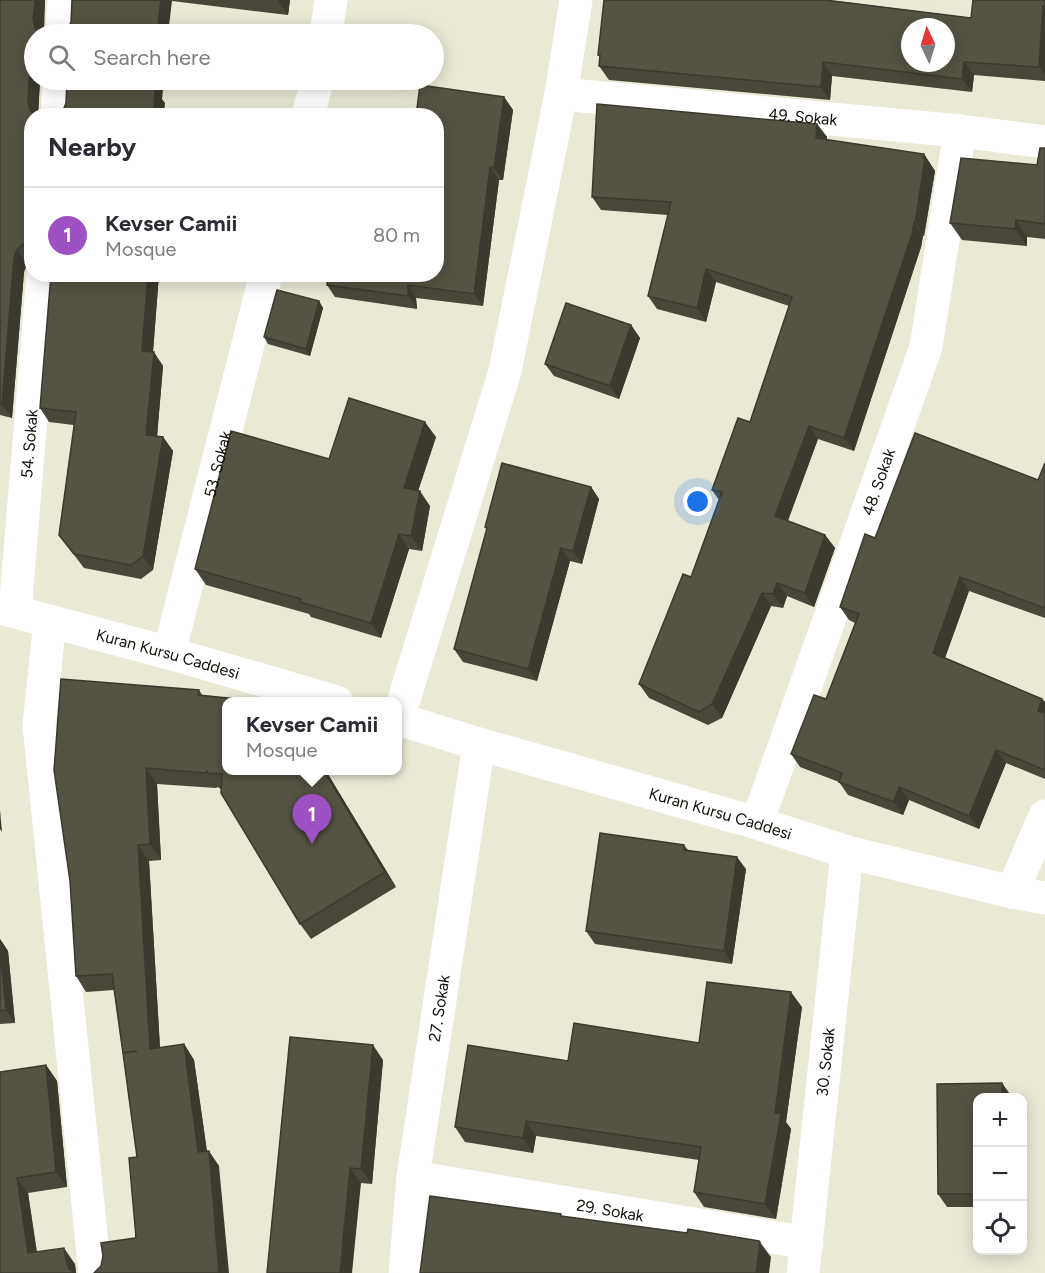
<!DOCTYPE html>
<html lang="en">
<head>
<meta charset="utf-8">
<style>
	:root { --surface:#fff; --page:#f7f7f7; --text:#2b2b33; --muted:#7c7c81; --line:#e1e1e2; --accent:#9d51c3 }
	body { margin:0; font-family:Figtree,sans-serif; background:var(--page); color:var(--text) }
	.controls { position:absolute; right:18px; bottom:18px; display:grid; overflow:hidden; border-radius:12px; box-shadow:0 3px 15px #0003 }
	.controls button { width:54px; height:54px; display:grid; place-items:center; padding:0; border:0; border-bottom:2px solid var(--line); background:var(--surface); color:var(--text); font:30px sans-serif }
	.compass { position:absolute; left:901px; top:18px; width:54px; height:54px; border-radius:50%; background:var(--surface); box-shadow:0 3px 15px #0003; rotate:356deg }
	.you { position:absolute; left:698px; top:502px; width:21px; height:21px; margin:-15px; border:4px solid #fff; border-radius:50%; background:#1a73e8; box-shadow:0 0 0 9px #1a73e833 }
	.badge { display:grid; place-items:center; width:39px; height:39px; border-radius:50%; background:var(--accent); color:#fff; font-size:20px; font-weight:700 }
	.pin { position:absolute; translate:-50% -50px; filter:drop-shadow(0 2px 3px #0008) }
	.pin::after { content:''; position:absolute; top:32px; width:21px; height:18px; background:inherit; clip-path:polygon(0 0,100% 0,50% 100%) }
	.popup { position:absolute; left:222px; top:697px; width:180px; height:78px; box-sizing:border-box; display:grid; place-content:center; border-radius:12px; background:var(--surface); filter:drop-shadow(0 2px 4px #0005); font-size:20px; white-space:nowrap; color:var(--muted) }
	.popup b { font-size:22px; color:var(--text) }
	.popup::after { content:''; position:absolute; left:50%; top:100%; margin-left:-12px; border:12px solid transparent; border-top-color:var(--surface) }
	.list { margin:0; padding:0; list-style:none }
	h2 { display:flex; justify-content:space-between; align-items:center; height:78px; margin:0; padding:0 24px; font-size:26px }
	h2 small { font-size:20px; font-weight:400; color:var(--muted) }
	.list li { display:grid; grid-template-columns:39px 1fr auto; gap:18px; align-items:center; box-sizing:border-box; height:96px; padding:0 24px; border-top:2px solid var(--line) }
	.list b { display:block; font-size:22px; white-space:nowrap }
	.list p { margin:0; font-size:20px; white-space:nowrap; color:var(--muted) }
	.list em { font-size:20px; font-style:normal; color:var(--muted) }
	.icon { flex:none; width:33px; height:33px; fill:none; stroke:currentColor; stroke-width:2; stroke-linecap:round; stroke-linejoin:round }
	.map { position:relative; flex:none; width:1045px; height:1273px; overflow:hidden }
	.search { position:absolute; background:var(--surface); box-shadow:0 3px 15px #0003; left:24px; top:24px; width:420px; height:66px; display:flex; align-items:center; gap:15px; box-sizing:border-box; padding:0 21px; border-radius:33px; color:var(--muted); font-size:22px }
	.panel { position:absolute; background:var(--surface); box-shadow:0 3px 15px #0003; left:24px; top:108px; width:420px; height:174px; border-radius:24px }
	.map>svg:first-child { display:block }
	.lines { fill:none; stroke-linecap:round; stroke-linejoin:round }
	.street { stroke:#fff; stroke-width:33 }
	.secondary { stroke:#fff; stroke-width:33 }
	.wall { fill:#49473a }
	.shaded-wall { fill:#3c3a2f }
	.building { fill:#555343; stroke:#3c3a2f; stroke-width:1.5; fill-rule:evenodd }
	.labels { text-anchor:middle; stroke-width:6; stroke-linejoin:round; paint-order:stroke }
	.street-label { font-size:16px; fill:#0f0f08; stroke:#eae9d6 }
</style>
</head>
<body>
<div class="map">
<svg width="1045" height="1273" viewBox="0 0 1045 1273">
	<rect width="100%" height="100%" fill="#eae9d6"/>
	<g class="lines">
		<g class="street">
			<path d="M62 34 64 0"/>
			<path d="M326 34 331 0"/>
			<path id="s1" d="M561 94 960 131 1045 142"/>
			<path d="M57 116 59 80"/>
			<path d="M308 116 317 80"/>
			<path id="s2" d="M15 611 43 274"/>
			<path d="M50 621 39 725 95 1273"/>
			<path id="s3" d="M169 653 266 274"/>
			<path d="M398 719 505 371 561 94 576 0"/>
			<path id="s4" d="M757 823 926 347 960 131"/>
			<path d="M1012 892 1045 816"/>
			<path id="s5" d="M413 1177 807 1243"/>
			<path id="s6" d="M405 1273 413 1177 479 744"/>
			<path id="s7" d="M803 1273 847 852"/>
		</g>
		<g class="secondary">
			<path id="s8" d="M0 608 169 653 337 702"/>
			<path id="s9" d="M398 719 479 744 757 823 847 852 1012 892 1045 898"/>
		</g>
	</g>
	<g class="wall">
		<path d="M0 0H45L43 33 34 34V80H40L38 116H32V260L27 264 24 272 12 418 0 415Z"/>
		<path d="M72 0H290L288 15 172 1 67 31 71 22Z"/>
		<path d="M1045 0V81L974 75 972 92 832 76 830 100 609 80 599 66 600 57 598 55 836 1 971 18Z"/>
		<path d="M504 97 513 110 503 180H499L483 306 416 298 417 309 335 297 327 285 436 274Z"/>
		<path d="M817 124 827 137V140L924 154 935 171 924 236H923L921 247 854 451 818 439 788 521 825 535 835 548 814 607 787 596 783 608 771 606 722 718 708 725 649 698 639 684 691 577 719 500 712 490 750 422 789 306 716 282 706 322 657 309 648 296 668 215 601 210 592 197Z"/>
		<path d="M1045 148V239L1027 237V246L962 240 950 223 1037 165Z"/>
		<path d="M51 274H159L153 352 163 366 157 436 163 437 173 451 153 570 141 579 84 568 59 535 74 425 49 422 40 408Z"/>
		<path d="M319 301 323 308 310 356 268 344 264 337Z"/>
		<path d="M631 325 640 338 619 399 554 376 545 364Z"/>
		<path d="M436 437 418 491 430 506 422 551 409 549 381 638 311 617 309 614 206 585 195 569 329 459Z"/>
		<path d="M1045 463V618L969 591 945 658 1042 699 1045 702V779L1006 763 979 829 909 800 903 815 848 795 839 782 800 767 791 754 826 699 855 623 849 620 840 607 875 538 1038 480Z"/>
		<path d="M591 487 599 499 582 564 570 561 537 681 463 662 454 649 487 530 485 527Z"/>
		<path d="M199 690 203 696 326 771 396 887 311 939 300 924 221 789 219 788 218 787 216 788 157 784 161 860 149 861 160 1048 184 1044 194 1060 207 1151 219 1166 135 1238 137 1157 114 990 86 992 76 976 70 881Z"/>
		<path d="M684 845 688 850 746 869 732 964 595 944 586 931Z"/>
		<path d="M0 939 8 951 15 1023 0 1024Z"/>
		<path d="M802 1007 786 1122 791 1129 776 1219 704 1207 694 1192 699 1160 536 1136 533 1153 465 1142 455 1127 568 1061 699 1043Z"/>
		<path d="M383 1060 372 1184 361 1183 267 1273Z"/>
		<path d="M46 1065 57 1081 67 1187 28 1193 37 1252 75 1264 76 1273H0V1072Z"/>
		<path d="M1002 1083 1011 1096V1098H978V1207H947L938 1194 937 1084Z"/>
	</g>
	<g class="shaded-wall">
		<path d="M35 0H45L44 34H40L35 28 33 19Z"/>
		<path d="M161 0 172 1 168 34H157Z"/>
		<path d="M278 0H290L288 15Z"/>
		<path d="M1043 6 1045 9V76L1039 67Z"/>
		<path d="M34 55V80H40L38 116H34L30 110 28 101 30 65Z"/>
		<path d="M823 62 832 76 830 100 821 87Z"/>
		<path d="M964 62 974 75 972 92 962 79Z"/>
		<path d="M153 80H164L162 99 165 103 164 116H154L152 89Z"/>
		<path d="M504 97 513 110 503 180 494 168Z"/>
		<path d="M817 124 827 137 826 152 816 138Z"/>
		<path d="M924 154 935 171 924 236 915 223Z"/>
		<path d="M490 167 499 180 483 306 474 294Z"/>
		<path d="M1016 220 1027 237V246L1015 229Z"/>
		<path d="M914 223 923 236 921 247 854 451 844 438Z"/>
		<path d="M17 250 27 264 24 272 12 418 2 404 14 258Z"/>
		<path d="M706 269 716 282 706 322 697 308Z"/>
		<path d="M148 274H159L152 365 142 351Z"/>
		<path d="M408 285 416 298 417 309 408 296Z"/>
		<path d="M319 301 323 308 310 356 306 349Z"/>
		<path d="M631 325 640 338 619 399 610 386Z"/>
		<path d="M154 352 163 366 156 449 146 435Z"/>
		<path d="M425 422 436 437 414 503 404 488Z"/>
		<path d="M809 426 818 439 784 530 775 516Z"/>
		<path d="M163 437 173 451 153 570 143 556Z"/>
		<path d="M591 487 599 499 582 564 573 551Z"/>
		<path d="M420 491 430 506 422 551 411 536Z"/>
		<path d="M399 534 409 549 381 638 371 623Z"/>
		<path d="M825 535 835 548 814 607 805 593Z"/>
		<path d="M561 548 570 561 537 681 528 669Z"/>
		<path d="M960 577 969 591 942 666 933 653Z"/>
		<path d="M777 583 787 596 783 608 773 594Z"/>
		<path d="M762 593 771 606 722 718 712 704Z"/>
		<path d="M1042 699 1045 702V721L1038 711Z"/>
		<path d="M996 750 1006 763 979 829 969 816Z"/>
		<path d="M146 768 157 784 161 860 150 844Z"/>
		<path d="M324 771H326L396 887 385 872Z"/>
		<path d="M899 787 909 800 903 815 894 802Z"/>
		<path d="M0 810 2 832 0 829Z"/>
		<path d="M138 845 149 861 161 1065 150 1049Z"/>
		<path d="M737 857 746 869 732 964 724 951Z"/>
		<path d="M0 939 8 951 15 1023 6 1010Z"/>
		<path d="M791 992 802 1007 786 1122 791 1129 776 1219 765 1204 775 1113Z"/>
		<path d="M184 1044 194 1060 209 1167 198 1152Z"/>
		<path d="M373 1045 383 1060 372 1184 361 1169Z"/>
		<path d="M46 1065 57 1081 67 1187 56 1172Z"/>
		<path d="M1002 1083 1011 1096V1098H1002Z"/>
		<path d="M526 1121 536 1136 533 1153 523 1138Z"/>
		<path d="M209 1151 219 1166 229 1273H219Z"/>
		<path d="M350 1168 361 1183 352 1273H340Z"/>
		<path d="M17 1178 28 1193 39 1269 28 1253Z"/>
		<path d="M760 1242 771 1257 769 1273H756Z"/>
		<path d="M64 1248 75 1264 76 1273H72L69 1269 66 1260Z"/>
	</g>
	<g class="building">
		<path d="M0 0H35L33 19 35 28 41 34H34V55L30 65 28 101 30 110 35 116H32V242L25 243 17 250 14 258 2 404 0 403Z"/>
		<path d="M72 0H161L157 34H63L67 31 71 22Z"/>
		<path d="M604 0H825L971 18 973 0H1045V6H1043L1039 67 964 62 962 79 823 62 821 87 599 66 600 55H598ZM910 27H946V63H910Z"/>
		<path d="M67 80H153L152 89H155L154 116H59L62 113 66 103Z"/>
		<path d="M420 85 504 97 494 168 490 167 474 294 408 285V296L327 285 328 274H436V116H416Z"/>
		<path d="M597 104 817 124 816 138 924 154 923 157 925 158 915 223H914L912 234 844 438 809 426 775 516 825 535 805 593 777 583 773 594 762 593 712 704 699 712 639 684 683 574 691 577 722 492 712 490 738 418 750 422 792 297 706 269 697 308 648 296 671 202 592 197Z"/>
		<path d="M1040 148H1045V224L1016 220 1015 229 950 223 961 158 1037 165Z"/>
		<path d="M51 274H148L142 351 154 352 146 435 163 437 143 556 131 565 74 554 59 535 76 412 40 408Z"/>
		<path d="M277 290 319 301 306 349 264 337Z"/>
		<path d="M566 303 631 325 610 386 545 364Z"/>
		<path d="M349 398 425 422 404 488 420 491 411 536 399 534 371 623 300 602 301 599 195 569 231 431 329 459Z"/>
		<path d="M915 433 1038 480 1045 463V608L960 577 933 653 1042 699 1038 711 1045 713V770L996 750 969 816 899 787 894 802 839 782 842 773 791 754 814 695 826 699 859 614 840 607 865 534 875 538Z"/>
		<path d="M502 463 591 487 573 551 561 548 528 669 454 649 487 528 485 527Z"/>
		<path d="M61 679 199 690 198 695 268 702H226V771H324L385 872 300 924 221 793 222 774 208 773 207 771 205 773 146 768 150 844 138 845 150 1049 184 1044 198 1152 209 1151 219 1273H94L101 1266 103 1256 101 1243 135 1238 136 1237 129 1158 137 1157 123 1053 137 1051 123 1053 112 974 76 976 70 881 54 770Z"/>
		<path d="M600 833 684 845V850L737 857 724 951 586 931Z"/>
		<path d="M0 948 6 1010 0 1011Z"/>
		<path d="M707 982 791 992 775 1113 781 1114 765 1204 694 1192 701 1147 526 1121 523 1138 455 1127 468 1045 568 1061 574 1023 699 1043Z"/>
		<path d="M290 1037 373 1045 361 1169 350 1168 340 1273H267Z"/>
		<path d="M46 1065 56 1172 17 1178 28 1253 64 1248 66 1260 69 1269 75 1273H0V1072Z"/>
		<path d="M1002 1083V1098H978V1194H938L937 1084Z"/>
		<path d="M430 1196 561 1214V1216L687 1233 688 1229 759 1241 760 1242 756 1273H420Z"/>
	</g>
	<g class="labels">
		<g class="street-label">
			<text dy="6" stroke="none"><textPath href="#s1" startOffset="243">49. Sokak</textPath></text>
			<text dy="6" stroke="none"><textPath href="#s2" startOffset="168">54. Sokak</textPath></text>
			<text dy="6" stroke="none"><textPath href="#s3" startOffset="195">53. Sokak</textPath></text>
			<text dy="6" stroke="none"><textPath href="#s4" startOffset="362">48. Sokak</textPath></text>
			<text dy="6" stroke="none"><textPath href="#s8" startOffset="174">Kuran Kursu Caddesi</textPath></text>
			<text dy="6" stroke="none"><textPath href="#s9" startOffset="336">Kuran Kursu Caddesi</textPath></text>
			<text dy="6" stroke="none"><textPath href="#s6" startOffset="267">27. Sokak</textPath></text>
			<text dy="6" stroke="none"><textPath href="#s7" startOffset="212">30. Sokak</textPath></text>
			<text dy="6" stroke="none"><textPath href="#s5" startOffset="200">29. Sokak</textPath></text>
		</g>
	</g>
</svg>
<div class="controls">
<button>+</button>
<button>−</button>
<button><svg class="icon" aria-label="locate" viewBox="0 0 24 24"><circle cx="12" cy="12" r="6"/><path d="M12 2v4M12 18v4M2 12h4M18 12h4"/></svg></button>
</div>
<svg class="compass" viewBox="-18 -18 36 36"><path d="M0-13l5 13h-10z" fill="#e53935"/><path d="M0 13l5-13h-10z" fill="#7c7c81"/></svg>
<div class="you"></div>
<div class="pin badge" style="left:312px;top:844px">1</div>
<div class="popup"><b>Kevser Camii</b>Mosque</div>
<div class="search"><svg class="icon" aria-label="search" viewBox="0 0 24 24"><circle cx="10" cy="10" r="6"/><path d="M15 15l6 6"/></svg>Search here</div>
<section class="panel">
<h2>Nearby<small></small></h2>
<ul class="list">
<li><span class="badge">1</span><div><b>Kevser Camii</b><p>Mosque</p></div><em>80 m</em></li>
</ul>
</section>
</div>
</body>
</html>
